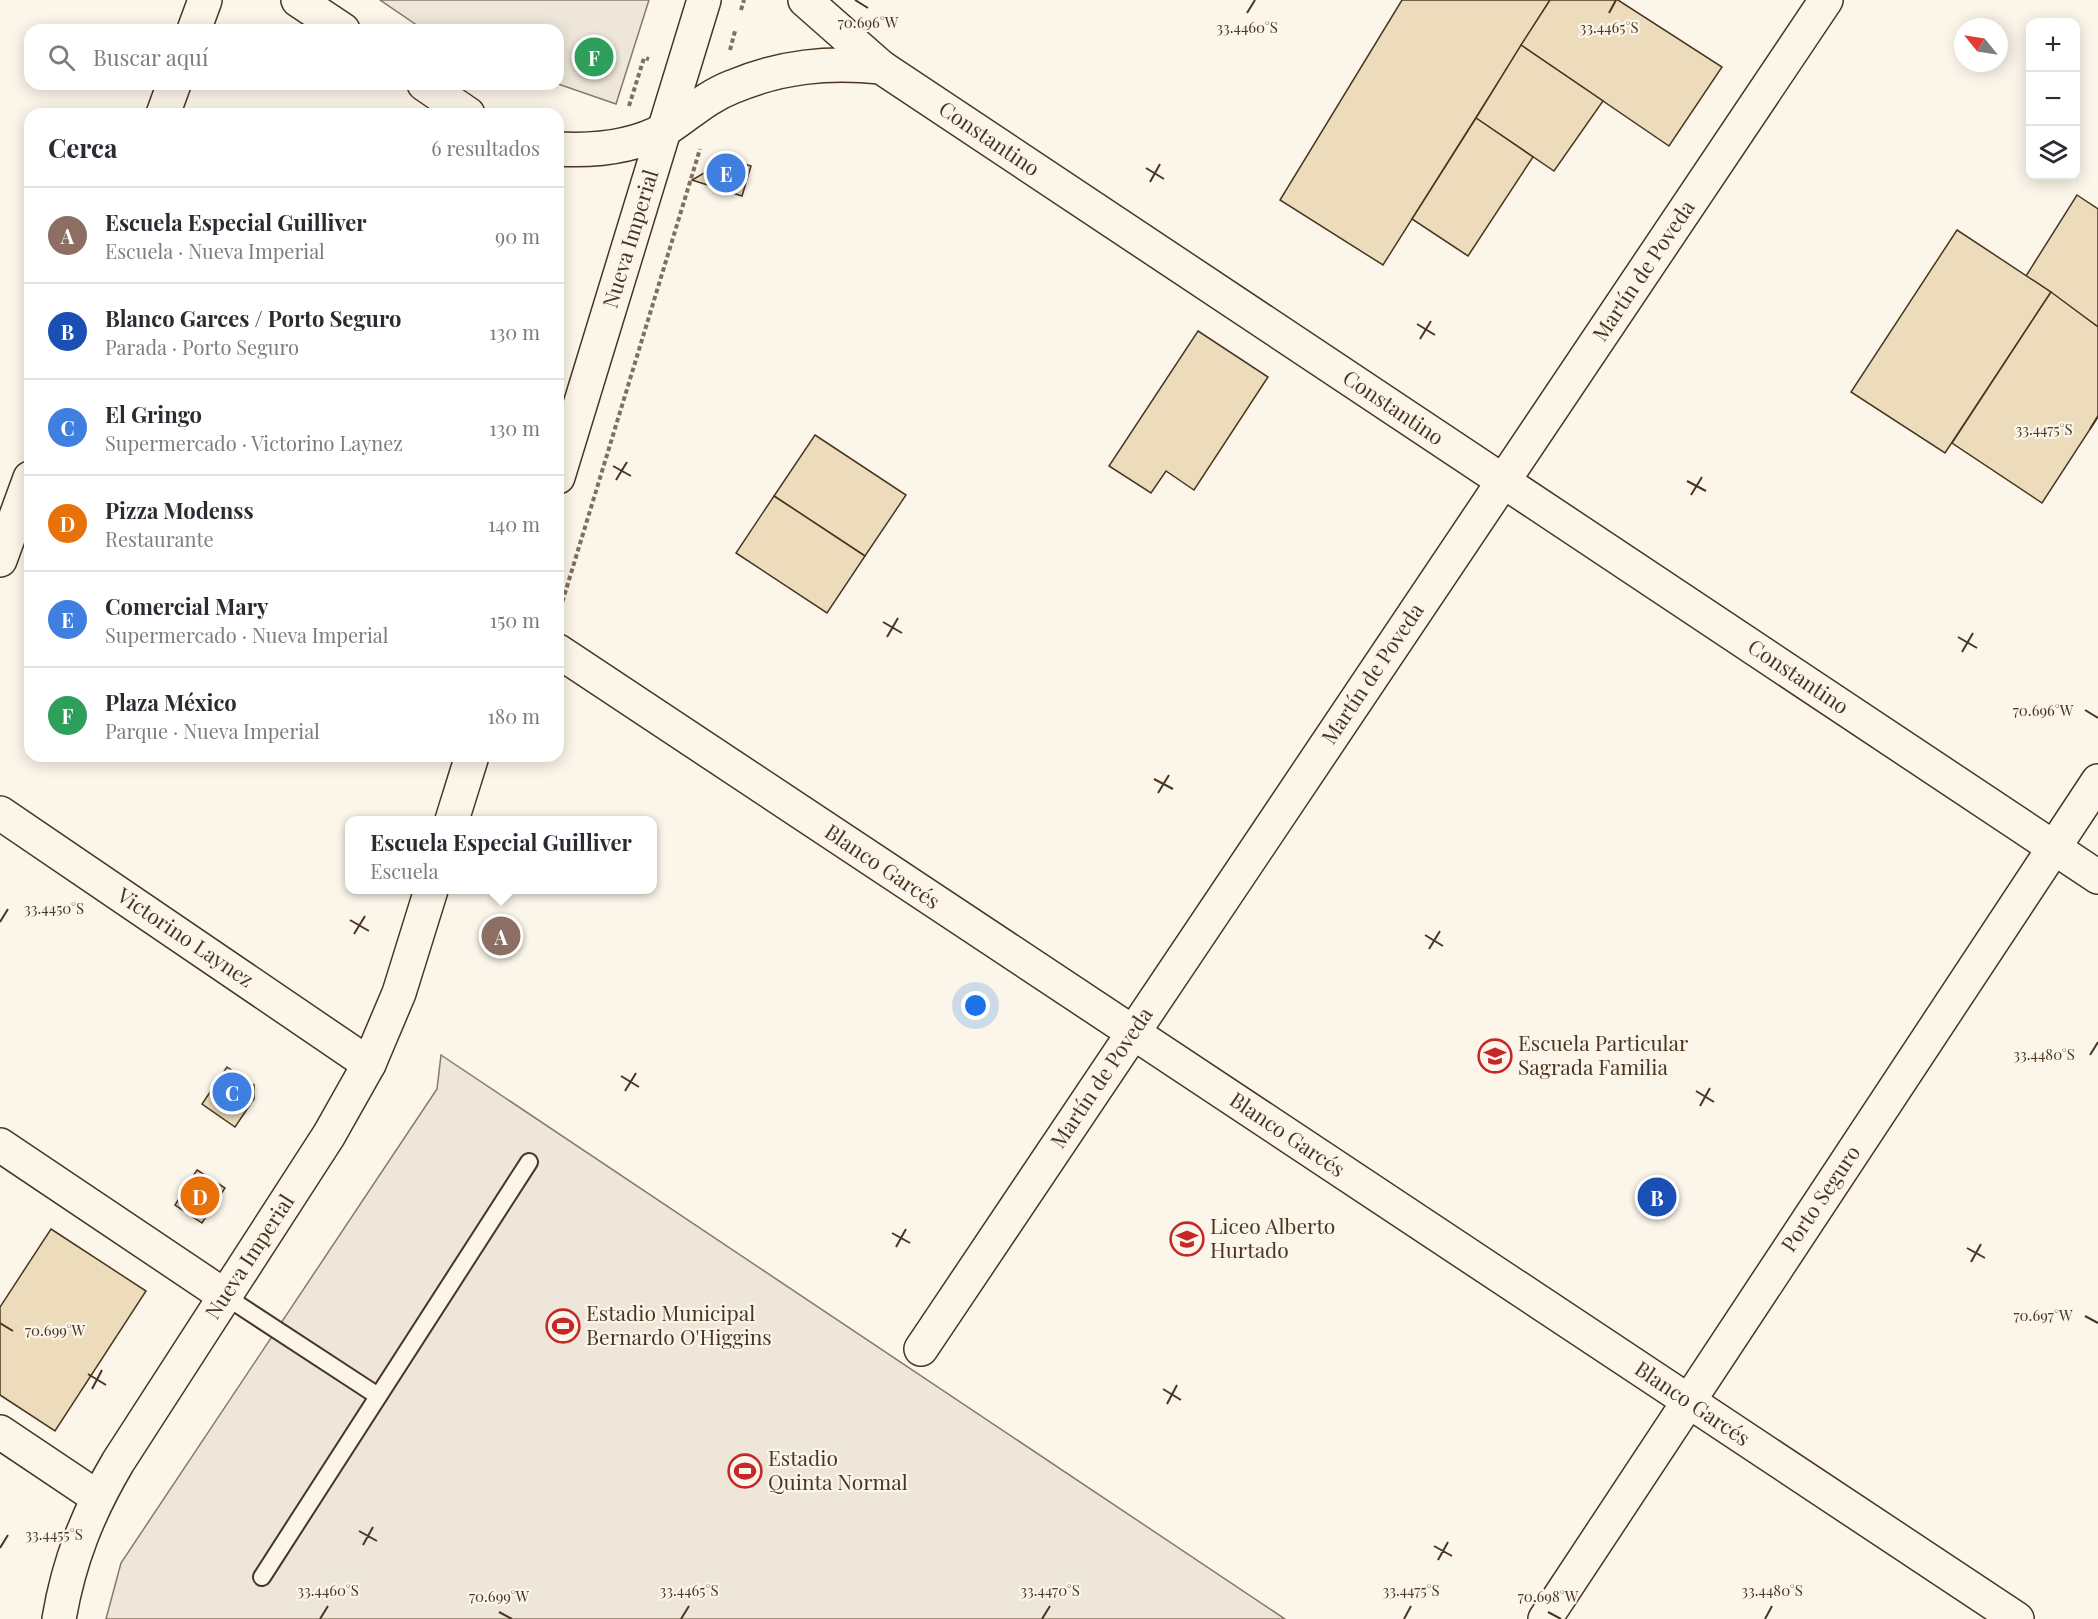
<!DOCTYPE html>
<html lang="es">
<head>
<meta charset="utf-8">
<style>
	:root { --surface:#fff; --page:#f7f7f7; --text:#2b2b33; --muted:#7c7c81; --line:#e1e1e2; --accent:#2563eb }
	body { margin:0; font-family:"Playfair Display",serif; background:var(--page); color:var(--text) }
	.controls { position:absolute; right:18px; top:18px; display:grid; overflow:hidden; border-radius:12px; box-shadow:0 3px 15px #0003 }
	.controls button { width:54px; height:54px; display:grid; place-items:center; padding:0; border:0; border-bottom:2px solid var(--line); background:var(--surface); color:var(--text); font:30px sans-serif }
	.compass { position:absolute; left:1954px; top:18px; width:54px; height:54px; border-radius:50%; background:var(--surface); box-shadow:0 3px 15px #0003; rotate:300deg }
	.you { position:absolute; left:976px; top:1006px; width:21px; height:21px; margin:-15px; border:4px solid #fff; border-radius:50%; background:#1a73e8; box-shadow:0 0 0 9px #1a73e833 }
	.badge { display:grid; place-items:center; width:39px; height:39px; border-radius:50%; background:var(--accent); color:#fff; font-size:20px; font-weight:700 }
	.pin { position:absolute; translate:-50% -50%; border:3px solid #fff; box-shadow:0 2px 6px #0006 }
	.popup { position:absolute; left:345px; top:816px; width:312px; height:78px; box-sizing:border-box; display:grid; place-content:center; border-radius:12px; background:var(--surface); filter:drop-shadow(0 2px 4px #0005); font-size:20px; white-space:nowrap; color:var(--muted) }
	.popup b { font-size:22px; color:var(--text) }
	.popup::after { content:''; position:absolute; left:50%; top:100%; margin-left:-12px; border:12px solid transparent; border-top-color:var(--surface) }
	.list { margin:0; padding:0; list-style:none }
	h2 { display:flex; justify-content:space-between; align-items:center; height:78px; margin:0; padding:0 24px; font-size:26px }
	h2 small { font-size:20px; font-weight:400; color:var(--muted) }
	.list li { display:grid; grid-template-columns:39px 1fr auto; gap:18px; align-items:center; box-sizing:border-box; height:96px; padding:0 24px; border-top:2px solid var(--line) }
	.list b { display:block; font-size:22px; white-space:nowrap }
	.list p { margin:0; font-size:20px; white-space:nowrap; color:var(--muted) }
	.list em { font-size:20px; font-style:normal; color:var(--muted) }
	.icon { flex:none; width:33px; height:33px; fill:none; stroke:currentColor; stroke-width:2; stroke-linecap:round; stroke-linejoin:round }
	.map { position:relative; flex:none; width:2098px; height:1619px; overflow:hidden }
	.search { position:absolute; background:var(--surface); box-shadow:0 3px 15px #0003; left:24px; top:24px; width:540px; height:66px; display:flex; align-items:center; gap:15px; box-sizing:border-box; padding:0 21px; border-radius:18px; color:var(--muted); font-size:22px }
	.panel { position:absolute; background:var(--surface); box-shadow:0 3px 15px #0003; left:24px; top:108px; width:540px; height:654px; border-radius:18px }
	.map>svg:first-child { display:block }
	.green { fill:#ede6d9; stroke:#887966; stroke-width:1.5 }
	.building { fill:#ecdcbc; stroke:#4a3520; stroke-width:1.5 }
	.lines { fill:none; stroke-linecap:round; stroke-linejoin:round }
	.service-casing { stroke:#4a3520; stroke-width:20 }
	.minor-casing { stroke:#4a3520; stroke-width:36 }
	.tertiary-casing { stroke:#4a3520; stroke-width:36 }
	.secondary-casing { stroke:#4a3520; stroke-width:36 }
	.path { stroke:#7f6f5c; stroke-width:4; stroke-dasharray:4.5 3; stroke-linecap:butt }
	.service { stroke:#fbf6e9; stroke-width:16 }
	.minor { stroke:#fbf6e9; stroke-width:33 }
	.tertiary { stroke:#fbf6e9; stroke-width:33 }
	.secondary { stroke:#fbf6e9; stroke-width:33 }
	.ticks { fill:none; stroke:#4a3520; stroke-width:2 }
	.labels { text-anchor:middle; stroke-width:4.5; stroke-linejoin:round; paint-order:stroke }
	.street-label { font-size:21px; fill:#4a3520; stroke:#fbf6e9 }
	.poi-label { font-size:21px; fill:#4a3520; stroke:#fbf6e9; text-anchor:start }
	.ticks-label { font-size:15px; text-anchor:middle; fill:#4a3520; stroke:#fbf6e9; stroke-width:4.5; stroke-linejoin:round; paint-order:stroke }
</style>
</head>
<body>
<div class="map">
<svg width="2098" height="1619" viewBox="0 0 2098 1619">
	<rect width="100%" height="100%" fill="#fbf6e9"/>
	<g class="green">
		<path d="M380 0H649L616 104 558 84V30H424Z"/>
		<path d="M441 1055 1285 1619H106L121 1563 437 1089Z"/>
	</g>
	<g class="building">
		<path d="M1402 0H1550L1383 265 1280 200Z"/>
		<path d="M1550 0H1618L1722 67 1669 146 1521 45Z"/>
		<path d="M1521 45 1603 101 1554 171 1476 118Z"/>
		<path d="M1476 118 1533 157 1468 256 1412 219Z"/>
		<path d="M728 159 751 166 742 196 692 180Z"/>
		<path d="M2077 195 2098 209V327L2026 276Z"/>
		<path d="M1957 230 2051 292 1945 453 1851 392Z"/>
		<path d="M2051 292 2098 327V417L2042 503 1952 443Z"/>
		<path d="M1198 331 1268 377 1194 490 1166 471 1151 493 1109 466Z"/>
		<path d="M815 435 906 495 865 556 774 496Z"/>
		<path d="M774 496 865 556 827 613 736 553Z"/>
		<path d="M227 1067 254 1085V1099L235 1127 202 1104Z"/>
		<path d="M197 1170 225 1188 202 1223 175 1205Z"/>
		<path d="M51 1229 146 1291 55 1431 0 1395V1307Z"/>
	</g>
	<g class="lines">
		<g class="service-casing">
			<g id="service">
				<path d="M225 1296 378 1396"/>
				<path d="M262 1577 529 1162"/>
			</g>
		</g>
		<g class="minor-casing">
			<g id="minor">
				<path d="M194 30 205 0"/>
				<path d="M163 114 174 84"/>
				<path d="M0 560 30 478"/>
				<path d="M0 813 369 1064"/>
				<path d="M0 1145 225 1296"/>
				<path d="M921 1349 1826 0"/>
				<path d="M0 1432 97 1497"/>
			</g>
		</g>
		<g class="tertiary-casing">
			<g id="tertiary">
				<path d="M298 0 343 30"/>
				<path d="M424 84 468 114"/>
				<path d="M558 149C594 151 634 147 666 129 688 115 706 97 732 87 782 66 827 62 881 67L2098 877"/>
				<path d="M558 651 2017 1619"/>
				<path d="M1545 1619 2098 781"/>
			</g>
		</g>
		<g class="secondary-casing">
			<g id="secondary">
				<path d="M805 0 881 67"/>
				<path d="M558 477 704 0"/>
				<path d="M452 820 472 756"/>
				<path d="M59 1619C69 1560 88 1513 118 1462L329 1135 369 1064 399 993 431 890"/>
			</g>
		</g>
		<g class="path">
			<path d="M741 10 744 0"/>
			<path d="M730 50 735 31"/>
			<path d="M629 106 644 58 649 59"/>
			<path d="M558 616 700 149"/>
		</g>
		<use href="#service" class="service"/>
		<use href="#minor" class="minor"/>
		<use href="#tertiary" class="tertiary"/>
		<use href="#secondary" class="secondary"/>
	</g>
	<path class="ticks" d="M855 0 868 8M1247 13 1255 0M1609 13 1616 0M1146 168 1164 179M1150 182 1160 164M1417 324 1435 335M1420 339 1431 321M2090 429 2098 416M613 466 631 476M616 480 627 462M1687 481 1706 491M1691 495 1702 477M883 622 902 633M887 637 898 618M1958 637 1977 648M1962 652 1973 633M2085 710 2098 718M1154 779 1173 789M1158 793 1169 775M350 920 369 931M0 922 8 909M354 934 365 916M1425 935 1443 946M1429 949 1440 931M2090 1055 2098 1042M621 1076 639 1087M625 1091 636 1073M1696 1091 1714 1102M1700 1106 1710 1088M892 1233 910 1243M896 1247 906 1229M1967 1248 1985 1258M1971 1262 1981 1244M2085 1316 2098 1323M0 1323 13 1331M88 1374 106 1385M92 1389 102 1370M1163 1389 1181 1400M1167 1404 1177 1385M359 1531 377 1541M363 1545 373 1527M1434 1546 1452 1556M0 1548 8 1535M1438 1560 1448 1542M499 1612 512 1619M1548 1612 1561 1619M320 1619 328 1606M681 1619 689 1606M1042 1619 1050 1606M1404 1619 1411 1606M1765 1619 1772 1606"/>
	<defs>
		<g id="school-ring" transform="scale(1.725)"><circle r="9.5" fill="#fbf6e9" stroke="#c62828" stroke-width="1.5"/><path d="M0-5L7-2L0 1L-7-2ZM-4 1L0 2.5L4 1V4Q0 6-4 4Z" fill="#c62828"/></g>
		<g id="stadium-ring" transform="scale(1.725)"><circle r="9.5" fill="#fbf6e9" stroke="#c62828" stroke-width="1.5"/><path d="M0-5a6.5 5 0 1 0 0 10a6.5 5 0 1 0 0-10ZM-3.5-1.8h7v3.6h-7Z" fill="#c62828"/></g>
	</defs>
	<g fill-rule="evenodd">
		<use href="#school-ring" x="1495" y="1056"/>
		<use href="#school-ring" x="1187" y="1239"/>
		<use href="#stadium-ring" x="563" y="1326"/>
		<use href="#stadium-ring" x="745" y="1471"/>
	</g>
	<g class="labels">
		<g class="street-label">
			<text transform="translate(989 139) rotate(34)" y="7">Constantino</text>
			<text transform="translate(631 239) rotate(-73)" y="7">Nueva Imperial</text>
			<text transform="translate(1644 271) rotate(-56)" y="7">Martín de Poveda</text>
			<text transform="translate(1393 408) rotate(34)" y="7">Constantino</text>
			<text transform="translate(1373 674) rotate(-56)" y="7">Martín de Poveda</text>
			<text transform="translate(1798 677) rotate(34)" y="7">Constantino</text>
			<text transform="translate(882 867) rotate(34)" y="7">Blanco Garcés</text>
			<text transform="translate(185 938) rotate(34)" y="7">Victorino Laynez</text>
			<text transform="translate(1102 1078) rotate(-56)" y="7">Martín de Poveda</text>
			<text transform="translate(1287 1135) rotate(34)" y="7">Blanco Garcés</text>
			<text transform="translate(1821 1199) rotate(-56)" y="7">Porto Seguro</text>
			<text transform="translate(250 1257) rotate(-57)" y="7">Nueva Imperial</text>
			<text transform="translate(1692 1404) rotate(34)" y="7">Blanco Garcés</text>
		</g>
		<g class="poi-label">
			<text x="1518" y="1051">Escuela Particular<tspan x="1518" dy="24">Sagrada Familia</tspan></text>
			<text x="1210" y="1234">Liceo Alberto<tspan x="1210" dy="24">Hurtado</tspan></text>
			<text x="586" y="1321">Estadio Municipal<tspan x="586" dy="24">Bernardo O'Higgins</tspan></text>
			<text x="768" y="1466">Estadio<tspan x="768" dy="24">Quinta Normal</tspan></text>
		</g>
	</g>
	<g class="ticks-label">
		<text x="868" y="28">70.696°W</text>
		<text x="1247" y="33">33.4460°S</text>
		<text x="1609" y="33">33.4465°S</text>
		<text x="2044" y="435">33.4475°S</text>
		<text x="2043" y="716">70.696°W</text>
		<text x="54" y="914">33.4450°S</text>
		<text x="2044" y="1060">33.4480°S</text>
		<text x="2043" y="1321">70.697°W</text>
		<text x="55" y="1336">70.699°W</text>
		<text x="54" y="1540">33.4455°S</text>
		<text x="328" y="1596">33.4460°S</text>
		<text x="689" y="1596">33.4465°S</text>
		<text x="1050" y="1596">33.4470°S</text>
		<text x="1411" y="1596">33.4475°S</text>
		<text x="1772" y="1596">33.4480°S</text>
		<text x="499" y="1602">70.699°W</text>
		<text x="1548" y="1602">70.698°W</text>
	</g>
</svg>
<div class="controls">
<button>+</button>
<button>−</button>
<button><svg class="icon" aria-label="layers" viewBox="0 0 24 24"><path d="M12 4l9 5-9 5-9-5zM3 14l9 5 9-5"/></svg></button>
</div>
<svg class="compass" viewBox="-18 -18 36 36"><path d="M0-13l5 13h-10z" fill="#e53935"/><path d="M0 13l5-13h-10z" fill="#7c7c81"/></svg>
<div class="you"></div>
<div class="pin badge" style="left:501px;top:936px;background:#8d6e63">A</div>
<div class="popup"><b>Escuela Especial Guilliver</b>Escuela</div>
<div class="pin badge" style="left:1657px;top:1197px;background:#1a4fb4">B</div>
<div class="pin badge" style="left:232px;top:1092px;background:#3f7fe0">C</div>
<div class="pin badge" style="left:200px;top:1196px;background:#e8710a">D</div>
<div class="pin badge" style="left:726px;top:173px;background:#3f7fe0">E</div>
<div class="pin badge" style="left:594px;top:57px;background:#2e9e5b">F</div>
<div class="search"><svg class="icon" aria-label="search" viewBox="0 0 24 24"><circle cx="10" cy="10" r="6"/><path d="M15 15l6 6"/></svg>Buscar aquí</div>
<section class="panel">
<h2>Cerca<small>6 resultados</small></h2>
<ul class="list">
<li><span class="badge" style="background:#8d6e63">A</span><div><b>Escuela Especial Guilliver</b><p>Escuela · Nueva Imperial</p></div><em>90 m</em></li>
<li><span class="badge" style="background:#1a4fb4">B</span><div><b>Blanco Garces / Porto Seguro</b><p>Parada · Porto Seguro</p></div><em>130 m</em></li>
<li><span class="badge" style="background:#3f7fe0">C</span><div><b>El Gringo</b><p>Supermercado · Victorino Laynez</p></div><em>130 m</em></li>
<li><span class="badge" style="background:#e8710a">D</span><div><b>Pizza Modenss</b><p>Restaurante</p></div><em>140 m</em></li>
<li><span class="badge" style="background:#3f7fe0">E</span><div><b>Comercial Mary</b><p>Supermercado · Nueva Imperial</p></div><em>150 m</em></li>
<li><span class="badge" style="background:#2e9e5b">F</span><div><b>Plaza México</b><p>Parque · Nueva Imperial</p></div><em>180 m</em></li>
</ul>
</section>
</div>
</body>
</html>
